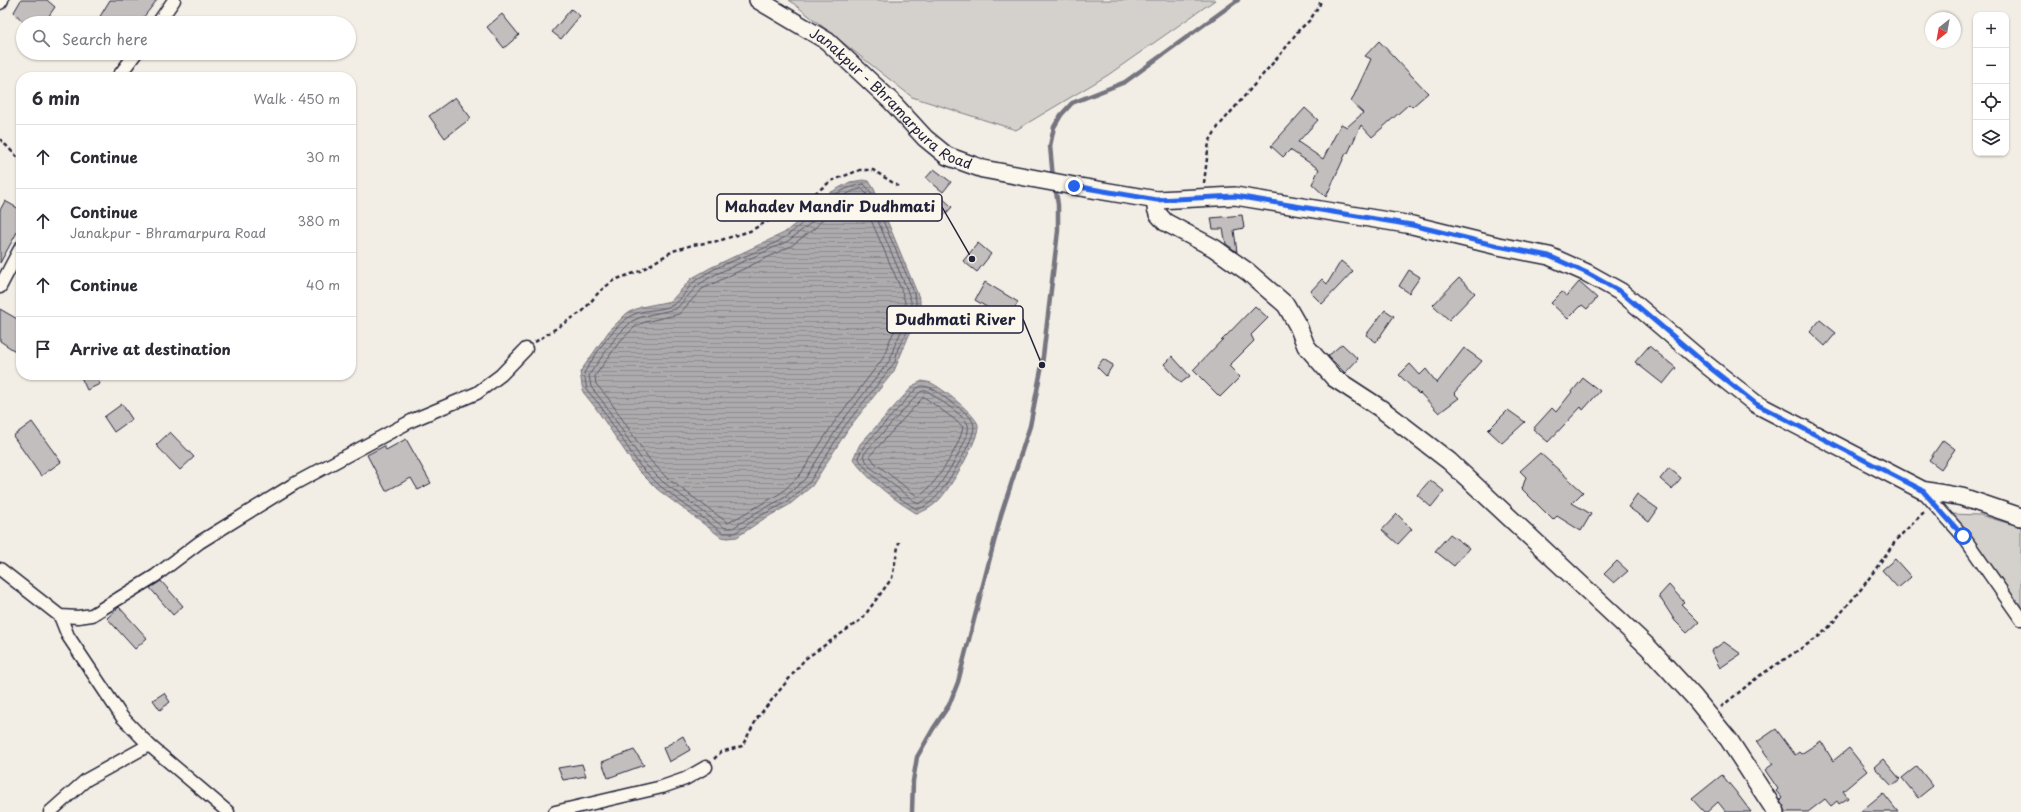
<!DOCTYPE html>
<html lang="en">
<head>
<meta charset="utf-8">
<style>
	:root { --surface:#fff; --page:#f7f7f7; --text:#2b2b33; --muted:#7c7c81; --line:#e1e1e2 }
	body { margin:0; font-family:"Playpen Sans",sans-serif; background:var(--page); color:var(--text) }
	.controls { position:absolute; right:12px; top:12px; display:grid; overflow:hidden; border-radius:8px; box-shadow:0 1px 3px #0004 }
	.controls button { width:36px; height:36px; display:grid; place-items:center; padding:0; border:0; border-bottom:1px solid var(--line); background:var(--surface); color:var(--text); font:20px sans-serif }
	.compass { position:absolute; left:1925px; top:12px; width:36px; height:36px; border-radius:50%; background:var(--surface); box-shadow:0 1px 3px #0004; rotate:211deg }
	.stop { position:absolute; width:12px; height:12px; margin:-9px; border:3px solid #2563eb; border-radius:50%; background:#fff }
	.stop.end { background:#2563eb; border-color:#fff; box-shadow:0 1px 4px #0008 }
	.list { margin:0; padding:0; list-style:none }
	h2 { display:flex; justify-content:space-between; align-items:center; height:52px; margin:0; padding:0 16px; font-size:17px }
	h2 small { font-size:13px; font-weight:400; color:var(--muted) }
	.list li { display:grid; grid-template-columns:26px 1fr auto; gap:12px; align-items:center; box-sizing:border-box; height:64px; padding:0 16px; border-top:1px solid var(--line) }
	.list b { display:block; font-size:15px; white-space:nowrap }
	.list p { margin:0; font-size:13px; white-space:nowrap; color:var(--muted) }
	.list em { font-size:13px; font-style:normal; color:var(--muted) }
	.icon { flex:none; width:22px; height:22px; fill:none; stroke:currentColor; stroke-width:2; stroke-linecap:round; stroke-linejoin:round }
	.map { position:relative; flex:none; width:2021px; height:812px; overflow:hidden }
	.search { position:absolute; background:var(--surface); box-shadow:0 1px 3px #0004; left:16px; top:16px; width:340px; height:44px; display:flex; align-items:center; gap:10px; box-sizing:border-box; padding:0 14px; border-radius:22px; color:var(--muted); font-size:15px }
	.panel { position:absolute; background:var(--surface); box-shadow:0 1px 3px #0004; left:16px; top:72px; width:340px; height:308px; border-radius:16px }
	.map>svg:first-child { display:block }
	.grass { fill:#d4d1cc; stroke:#7b7a84 }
	.water { fill:url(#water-rules); stroke:#76747f }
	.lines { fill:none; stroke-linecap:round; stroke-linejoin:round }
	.shore { stroke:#5a5969; stroke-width:1 }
	.stream { stroke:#76747f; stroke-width:4.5 }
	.building { fill:#c2bebe; stroke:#22223b }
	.street-casing { stroke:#22223b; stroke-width:15 }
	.secondary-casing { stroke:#22223b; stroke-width:20 }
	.path { stroke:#22223b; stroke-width:2.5; stroke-dasharray:4 3; stroke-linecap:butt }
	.street { stroke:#fbf7ec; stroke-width:12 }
	.secondary { stroke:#fbf7ec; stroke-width:17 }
	.route { stroke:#2563eb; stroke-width:5 }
	.labels { text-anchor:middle; stroke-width:3.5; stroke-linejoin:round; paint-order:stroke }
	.street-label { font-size:14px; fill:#22223b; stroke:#fbf7ec }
	.leader { fill:none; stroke:#22223b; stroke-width:1.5 }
	.callout-dot { fill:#22223b; stroke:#fbf7ec; stroke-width:1.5 }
	.callout { fill:#fbf7ec; stroke:#22223b; stroke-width:1.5 }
	.callout-label { font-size:15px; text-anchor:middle; font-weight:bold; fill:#22223b }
</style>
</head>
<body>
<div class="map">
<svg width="2021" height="812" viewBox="0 0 2021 812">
	<defs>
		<pattern id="water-rules" width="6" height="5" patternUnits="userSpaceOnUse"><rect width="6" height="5" fill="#aeabad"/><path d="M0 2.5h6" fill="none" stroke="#8d8b8e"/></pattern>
	</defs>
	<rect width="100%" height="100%" fill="#f2eee5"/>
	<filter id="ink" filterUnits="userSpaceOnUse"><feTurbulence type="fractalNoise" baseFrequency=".025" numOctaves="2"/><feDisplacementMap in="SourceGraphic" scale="8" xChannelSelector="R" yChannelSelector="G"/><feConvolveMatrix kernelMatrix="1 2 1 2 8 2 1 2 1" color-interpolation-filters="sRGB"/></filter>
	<g filter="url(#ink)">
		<g class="grass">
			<path d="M789 0H1215L1108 75 1016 130 912 97Z"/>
			<path d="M1951 514 1980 515 2021 527V609L1997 573Z"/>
		</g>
		<g class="water">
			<path d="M863 180 869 181 874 189 920 300V311L917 321 909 335 894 371 848 429 812 486 789 505 762 520 737 537 728 538 721 537 657 489 637 469 595 407 583 392 580 372 609 331 627 313 641 307 671 301 692 278 710 268 784 233 805 216 824 196 850 182Z"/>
			<path d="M922 381C925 382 929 382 931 383 941 387 976 415 978 425 980 438 950 489 939 500 933 506 925 512 916 513 893 499 869 481 853 459L860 444 914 385Z"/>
		</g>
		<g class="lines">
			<g class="shore">
				<path d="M864 184 870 191 911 285 916 300V310L914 320 898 348 895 362 844 427 809 483 787 502 760 516 735 533H723L660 486 640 466 599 404 587 390 584 373C596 354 610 330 629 317 642 308 659 312 673 305 683 300 687 287 695 281 722 260 760 255 788 235 813 217 830 188 864 184Z"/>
				<path d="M862 189 866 193 906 287 911 301V310L894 347 890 360 840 424 805 479 784 498 757 512 733 528H725L663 482 644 463 603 402 591 387 589 375 616 337 632 321 644 316 676 309 698 285 714 275 788 241 811 223 830 203 853 191Z"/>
				<path d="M859 196 861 197 901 289 905 302V309L888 344 884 357 835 421 800 475 781 493 728 523 667 478 649 459 608 398 596 384 595 376 620 341 636 326 645 322 679 314 702 289 791 246 815 228 833 208Z"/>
				<path d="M922 386C932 386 940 394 948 400 956 406 973 415 974 426 975 439 947 485 937 496 933 501 924 508 917 509 901 501 866 473 858 457L864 446 916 389Z"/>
				<path d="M923 391H928C936 398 966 416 968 425 972 437 942 483 933 493 930 497 923 502 918 504L870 467 863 456 868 449 919 393Z"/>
				<path d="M924 397 954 419 963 427C960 446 934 488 918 497L875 463 870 456Z"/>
			</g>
			<g class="stream">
				<path d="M1053 178 1050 146 1054 127 1061 115 1072 103 1125 82 1238 0"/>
				<path d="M912 812 913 781 917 757 933 729 949 705 958 682 1001 515 1030 426 1042 365 1058 231V205L1055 185"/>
			</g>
		</g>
		<g class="building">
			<path d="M21 0H47L55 7 44 23H24L14 12Z"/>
			<path d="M110 0H157L139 23H96Z"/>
			<path d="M571 9 580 16 561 39 552 32Z"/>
			<path d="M502 14 519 35 504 48 487 27Z"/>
			<path d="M1379 41 1428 93 1412 107 1409 104 1372 137 1361 125 1348 153H1346L1326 197 1312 184 1319 169 1290 150 1283 157 1271 146 1305 108 1318 120 1298 142 1323 159 1341 124 1347 127 1363 113 1351 102 1371 59 1365 56Z"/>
			<path d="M455 97 471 118 445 138 429 116Z"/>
			<path d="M934 169 951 182 943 192 926 178Z"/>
			<path d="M937 193 952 207 939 221 924 207Z"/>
			<path d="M5 201 21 210V225L0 263V210Z"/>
			<path d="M1242 215 1244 228 1234 230 1237 252 1226 244 1223 229H1213L1211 218Z"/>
			<path d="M978 243 991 254 977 272 963 261Z"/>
			<path d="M1341 261 1353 271 1322 304 1310 292 1322 279 1327 284Z"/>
			<path d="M1409 270 1420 277 1409 293 1399 286Z"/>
			<path d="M1459 278 1475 293 1449 320 1433 305Z"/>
			<path d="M985 282 1018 302 1008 320 975 300Z"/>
			<path d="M1579 282 1597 298 1587 309 1582 305 1568 319 1551 303 1562 292 1567 296Z"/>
			<path d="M1255 306 1268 318 1251 335 1254 341 1229 366 1240 377 1220 397 1193 370Z"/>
			<path d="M0 309 19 320 17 324 21 326V355L0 341Z"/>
			<path d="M1385 310 1394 316 1376 342 1366 335Z"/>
			<path d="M1820 320 1836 333 1825 346 1810 332Z"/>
			<path d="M1342 344 1358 359 1345 373 1328 356Z"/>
			<path d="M1649 346 1676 368 1663 384 1635 362Z"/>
			<path d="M1464 348 1482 361 1454 393 1459 398 1439 413 1420 393 1419 394 1399 375 1410 364 1420 375 1426 369 1437 383Z"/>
			<path d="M1172 356 1190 376 1181 383 1164 364Z"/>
			<path d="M1103 359 1113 365 1106 376 1097 367Z"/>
			<path d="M80 375H95L100 384 87 390Z"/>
			<path d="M1583 378 1600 391 1583 410 1581 407 1548 442 1533 429 1552 408 1556 412Z"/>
			<path d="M122 404 132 419 114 432 104 417Z"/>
			<path d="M1508 410 1525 422 1502 443 1488 430Z"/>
			<path d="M32 422 61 462 41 476 13 436Z"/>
			<path d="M170 432 194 457 180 470 156 445Z"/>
			<path d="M406 439 431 483 418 490 411 478 386 491 367 455 384 446 386 450Z"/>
			<path d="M1943 440 1955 449 1941 469 1929 460Z"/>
			<path d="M1540 453 1583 492 1572 503 1591 514 1581 531 1557 516 1553 520 1522 489 1526 477 1520 471Z"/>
			<path d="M1669 468 1681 478 1672 489 1660 479Z"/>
			<path d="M1430 480 1444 491 1431 507 1417 495Z"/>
			<path d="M1637 494 1658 509 1649 522 1628 507Z"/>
			<path d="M1397 514 1412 529 1398 544 1382 530Z"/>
			<path d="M1450 534 1469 548 1454 566 1435 551Z"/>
			<path d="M1895 559 1911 577 1898 588 1882 570Z"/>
			<path d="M1617 561 1628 571 1614 583 1604 574Z"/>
			<path d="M161 581 183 606 173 615 150 588Z"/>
			<path d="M1669 585 1684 602 1681 604 1699 622 1687 633 1675 621 1659 596Z"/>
			<path d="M119 607 147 638 135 649 107 618Z"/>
			<path d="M1724 642 1741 654 1720 668 1711 651Z"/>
			<path d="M164 693 170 702 160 710 153 700Z"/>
			<path d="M1776 729 1795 755 1799 752 1801 754 1821 741 1833 761 1849 748 1867 771 1843 791 1848 798 1839 804 1837 801 1831 806 1825 799 1808 812H1786L1780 800 1782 798 1776 791 1778 789 1765 770 1773 764 1757 742Z"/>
			<path d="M683 736 690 750 669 762 663 748Z"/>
			<path d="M634 750 644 765 608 778 602 762Z"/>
			<path d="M1883 759 1900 779 1892 786 1874 767Z"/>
			<path d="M582 764 586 776 563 780 558 768Z"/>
			<path d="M1917 766 1933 786 1918 798 1902 778Z"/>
			<path d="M1722 775 1736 792 1751 812H1726L1718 802 1707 812H1704L1692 799Z"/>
			<path d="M1883 793 1898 812H1860Z"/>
		</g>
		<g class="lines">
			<g class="street-casing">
				<g id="street">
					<path d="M0 3 2 0"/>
					<path d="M158 23 174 0"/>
					<path d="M118 77 136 53"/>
					<path d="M0 287 21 247"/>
					<path d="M1922 490 1963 536 2021 619"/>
					<path d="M0 569 60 616 78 617 92 615 155 576 200 542 294 484 413 420 477 393 501 375 526 349"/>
					<path d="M60 616 68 636 122 717 149 745 228 812"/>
					<path d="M50 812 86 780 149 745"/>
					<path d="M555 812 662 787 685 779 706 767"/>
				</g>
			</g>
			<g class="secondary-casing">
				<g id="secondary">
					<path id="s1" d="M758 0 827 41 891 101 925 138 947 156 983 169 1074 186 1157 200 1235 196 1412 225 1498 246 1549 256 1587 273 1621 292 1708 366 1756 404 1922 490 1962 497 2021 517"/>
					<path d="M1157 200 1156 208 1158 214 1165 222 1214 248 1248 272 1286 305 1298 326 1306 346 1334 378 1380 408 1449 461 1648 647 1694 697 1729 740 1776 812"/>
				</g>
			</g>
			<g class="path">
				<path d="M0 139 21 161"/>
				<path d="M1204 183 1209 142 1218 127 1284 50 1298 31 1310 20 1320 4V0"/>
				<path d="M535 342 583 311 599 292 614 280 640 271 673 251 692 245 718 241 750 231 806 200 831 181 860 170H873L898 186"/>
				<path d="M1721 707 1759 676 1817 638 1830 626 1862 588 1897 539 1924 512"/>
				<path d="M714 759 721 752 742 746 758 717 805 659 862 619 892 578 899 542"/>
			</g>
			<use href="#street" class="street"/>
			<use href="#secondary" class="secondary"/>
		</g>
	</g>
	<g class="lines" filter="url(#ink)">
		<path class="route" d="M1074 186 1157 200 1235 196 1412 225 1498 246 1549 256 1587 273 1621 292 1708 366 1756 404 1922 490 1963 536"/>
	</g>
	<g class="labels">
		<g class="street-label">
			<text dy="5" stroke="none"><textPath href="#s1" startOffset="167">Janakpur - Bhramarpura Road</textPath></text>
		</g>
	</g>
	<path class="leader" d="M972 259L942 207M1042 365L1023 319"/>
	<g class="callout-dot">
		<circle cx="972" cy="259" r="4"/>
		<circle cx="1042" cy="365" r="4"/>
	</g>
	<g class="callout">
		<rect x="717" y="194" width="225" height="27" rx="4"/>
		<rect x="887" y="306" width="136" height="27" rx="4"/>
	</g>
	<g class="callout-label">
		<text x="830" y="212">Mahadev Mandir Dudhmati</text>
		<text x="955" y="325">Dudhmati River</text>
	</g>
</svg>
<div class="controls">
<button>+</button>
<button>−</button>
<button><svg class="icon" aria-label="locate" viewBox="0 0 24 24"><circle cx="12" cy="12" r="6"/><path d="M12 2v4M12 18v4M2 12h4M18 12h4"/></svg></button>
<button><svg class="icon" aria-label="layers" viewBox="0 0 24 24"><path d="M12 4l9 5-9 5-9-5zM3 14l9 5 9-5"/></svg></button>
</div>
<svg class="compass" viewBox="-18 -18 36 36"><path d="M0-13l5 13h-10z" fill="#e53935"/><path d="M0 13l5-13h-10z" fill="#7c7c81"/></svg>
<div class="stop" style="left:1963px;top:536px"></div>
<div class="stop end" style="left:1074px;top:186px"></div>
<div class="search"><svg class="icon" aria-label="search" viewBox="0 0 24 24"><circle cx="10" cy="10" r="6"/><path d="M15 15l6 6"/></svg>Search here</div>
<section class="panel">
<h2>6 min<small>Walk · 450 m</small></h2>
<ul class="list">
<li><svg class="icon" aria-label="ahead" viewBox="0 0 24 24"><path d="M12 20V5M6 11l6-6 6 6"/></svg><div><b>Continue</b></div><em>30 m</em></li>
<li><svg class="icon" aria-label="ahead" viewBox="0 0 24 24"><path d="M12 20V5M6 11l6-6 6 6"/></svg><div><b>Continue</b><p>Janakpur - Bhramarpura Road</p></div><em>380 m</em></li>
<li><svg class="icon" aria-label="ahead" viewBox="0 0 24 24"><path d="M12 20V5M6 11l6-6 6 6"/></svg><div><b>Continue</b></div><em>40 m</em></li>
<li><svg class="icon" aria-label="arrive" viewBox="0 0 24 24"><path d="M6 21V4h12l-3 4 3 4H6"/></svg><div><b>Arrive at destination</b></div></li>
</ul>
</section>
</div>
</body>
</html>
